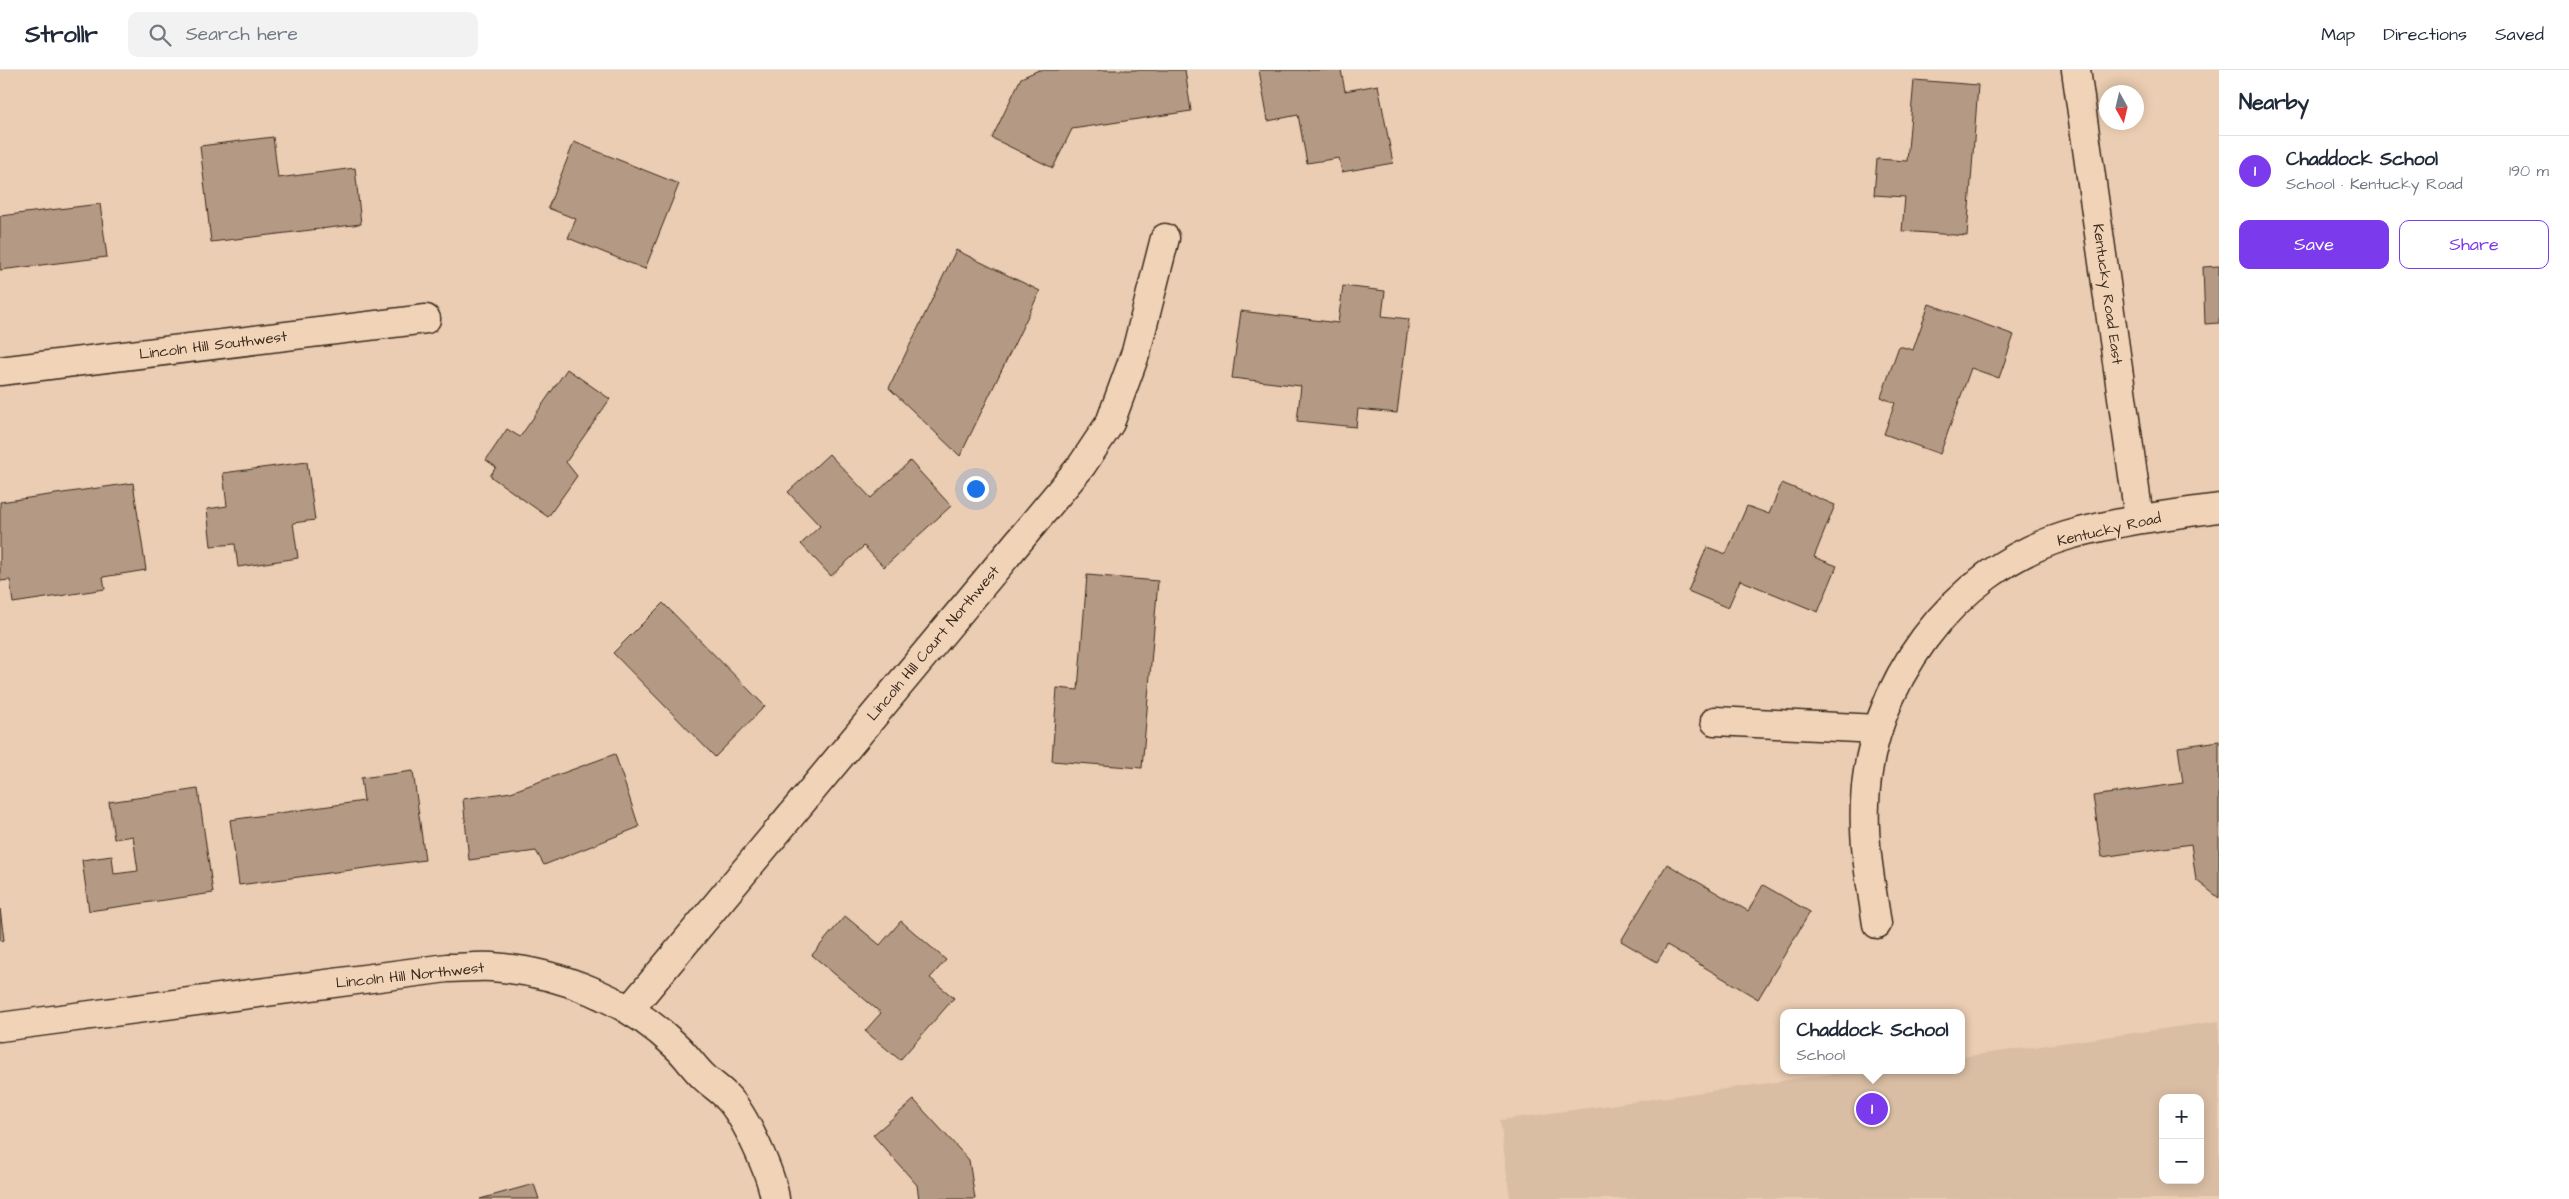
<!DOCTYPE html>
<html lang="en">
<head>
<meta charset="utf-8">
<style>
	:root { --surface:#fff; --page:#f2f2f3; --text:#1f2937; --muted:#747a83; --line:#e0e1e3; --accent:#7c3aed }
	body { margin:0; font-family:"Architects Daughter",sans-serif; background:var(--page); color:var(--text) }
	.controls { position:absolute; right:15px; bottom:15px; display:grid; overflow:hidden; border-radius:10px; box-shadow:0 2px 12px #0003 }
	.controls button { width:45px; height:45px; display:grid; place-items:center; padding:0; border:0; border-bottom:1px solid var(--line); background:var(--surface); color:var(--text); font:25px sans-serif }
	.compass { position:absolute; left:2099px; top:15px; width:45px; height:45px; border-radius:50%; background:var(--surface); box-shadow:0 2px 12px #0003; rotate:172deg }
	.you { position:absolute; left:975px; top:418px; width:18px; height:18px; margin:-12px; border:4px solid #fff; border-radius:50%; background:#1a73e8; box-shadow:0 0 0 8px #1a73e833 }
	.badge { display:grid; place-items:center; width:32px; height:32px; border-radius:50%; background:var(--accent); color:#fff; font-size:16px; font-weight:700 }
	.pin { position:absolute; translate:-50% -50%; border:2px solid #fff; box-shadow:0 1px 5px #0006 }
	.popup { position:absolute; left:1780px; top:939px; width:185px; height:65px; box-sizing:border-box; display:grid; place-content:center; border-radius:10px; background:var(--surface); filter:drop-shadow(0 1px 4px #0005); font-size:16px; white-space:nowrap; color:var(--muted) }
	.popup b { font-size:19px; color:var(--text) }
	.popup::after { content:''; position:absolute; left:50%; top:100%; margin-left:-10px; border:10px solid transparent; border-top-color:var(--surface) }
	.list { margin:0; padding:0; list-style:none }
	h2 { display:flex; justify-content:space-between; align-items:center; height:65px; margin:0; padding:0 20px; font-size:21px }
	h2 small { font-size:16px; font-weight:400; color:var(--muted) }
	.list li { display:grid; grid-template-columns:32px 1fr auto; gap:15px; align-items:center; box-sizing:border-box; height:70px; padding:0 20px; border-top:1px solid var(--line) }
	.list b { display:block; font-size:19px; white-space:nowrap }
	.list p { margin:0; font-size:16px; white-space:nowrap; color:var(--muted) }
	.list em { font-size:16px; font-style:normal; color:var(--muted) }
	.actions { display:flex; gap:10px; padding:15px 20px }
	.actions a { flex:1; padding:11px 0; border:1px solid var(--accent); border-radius:10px; text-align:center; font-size:18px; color:var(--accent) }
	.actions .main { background:var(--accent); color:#fff }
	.icon { flex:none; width:28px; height:28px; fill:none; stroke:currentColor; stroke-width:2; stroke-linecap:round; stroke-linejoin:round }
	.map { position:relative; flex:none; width:2219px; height:1129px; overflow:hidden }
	header { display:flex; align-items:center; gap:30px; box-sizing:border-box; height:70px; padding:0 25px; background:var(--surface); border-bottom:1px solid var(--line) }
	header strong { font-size:24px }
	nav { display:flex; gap:28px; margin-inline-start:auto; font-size:18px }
	.search { width:350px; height:45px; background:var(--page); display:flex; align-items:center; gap:12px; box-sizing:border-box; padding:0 18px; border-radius:10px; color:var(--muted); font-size:19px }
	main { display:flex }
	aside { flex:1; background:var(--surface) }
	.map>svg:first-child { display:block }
	.built { fill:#dabea4; fill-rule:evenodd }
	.building { fill:#b49a84; stroke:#3b2a1e }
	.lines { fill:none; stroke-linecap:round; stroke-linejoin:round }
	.minor-casing { stroke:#3b2a1e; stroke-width:31 }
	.minor { stroke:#f1d4b8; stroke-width:28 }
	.labels { text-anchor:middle; stroke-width:4; stroke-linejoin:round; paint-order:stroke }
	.street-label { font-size:15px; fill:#3b2a1e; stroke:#f1d4b8 }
</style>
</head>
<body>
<header>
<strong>Strollr</strong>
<div class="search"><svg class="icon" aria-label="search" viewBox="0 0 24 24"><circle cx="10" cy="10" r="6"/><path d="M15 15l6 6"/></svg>Search here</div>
<nav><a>Map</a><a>Directions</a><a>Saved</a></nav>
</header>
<main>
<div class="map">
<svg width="2219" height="1129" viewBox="0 0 2219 1129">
	<rect width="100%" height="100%" fill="#eacdb2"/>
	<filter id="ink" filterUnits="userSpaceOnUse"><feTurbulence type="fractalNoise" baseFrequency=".02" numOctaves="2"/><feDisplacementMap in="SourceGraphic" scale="10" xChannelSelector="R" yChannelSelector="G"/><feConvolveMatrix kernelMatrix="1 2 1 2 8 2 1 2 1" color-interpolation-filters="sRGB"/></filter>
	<g filter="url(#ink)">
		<path class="built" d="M2219 951V1129H1510L1500 1050 1861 1000H1961V987ZM2163 1028H2200V1110H2163Z"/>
		<g class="building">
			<path d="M1039 0H1185L1191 41 1072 59 1053 98 992 68 1021 8Z"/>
			<path d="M1259 0H1341L1345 21 1378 15 1393 93 1342 102 1339 88 1307 93 1298 45 1268 51Z"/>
			<path d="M1914 10 1978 15 1967 166 1902 161 1905 127 1874 125 1877 89 1907 91Z"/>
			<path d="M273 67 278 108 355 98 361 154 211 172 200 76Z"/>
			<path d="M574 72 679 114 645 199 568 168 576 149 548 138Z"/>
			<path d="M100 134 107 187 0 200V146Z"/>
			<path d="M956 180 1040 221 960 386 889 318Z"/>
			<path d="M2219 196V253L2205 254 2203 197Z"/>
			<path d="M1343 216 1385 221 1382 246 1409 249 1397 343 1358 339 1356 357 1297 351 1301 316 1232 308 1241 241 1338 253Z"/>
			<path d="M1929 234 2014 265 1999 308 1971 298 1940 384 1884 364 1895 333 1881 327 1899 276 1913 280Z"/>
			<path d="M567 299 610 329 566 392 577 406 548 447 490 406 496 397 486 390 507 359 520 367Z"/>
			<path d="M829 384 871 428 910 391 951 436 884 497 864 476 831 506 801 474 820 456 788 422Z"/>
			<path d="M307 392 315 450 293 453 298 488 238 497 235 474 211 476 207 439 227 436 223 403Z"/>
			<path d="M133 413 146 500 103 507 105 519 13 533 10 510 0 511V432Z"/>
			<path d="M1782 413 1835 435 1814 487 1837 496 1818 542 1740 510 1728 538 1688 521 1707 477 1726 484 1747 436 1769 444Z"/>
			<path d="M1087 505 1158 511 1142 698 1052 691 1057 618 1078 620Z"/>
			<path d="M663 533 765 636 715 687 613 583Z"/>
			<path d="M2219 671V828L2196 810 2191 774 2102 787 2093 726 2183 713 2178 677Z"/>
			<path d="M615 684 639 757 544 795 536 781 469 790 463 729 511 722Z"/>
			<path d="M413 701 425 790 239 815 230 750 364 731 361 708Z"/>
			<path d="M198 719 213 823 89 841 82 790 112 786 114 804 138 801 133 766 114 769 109 732Z"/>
			<path d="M1667 794 1748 841 1763 815 1810 842 1758 929 1667 875 1657 892 1621 871Z"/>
			<path d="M0 839 4 870 0 871Z"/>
			<path d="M845 846 880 875 901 851 946 890 930 908 954 928 900 990 865 961 881 943 812 885Z"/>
			<path d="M914 1030 969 1090 975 1129H919L917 1115 873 1065Z"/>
			<path d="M534 1114 539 1129H480Z"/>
		</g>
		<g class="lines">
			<g class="minor-casing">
				<g id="minor">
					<path d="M2076 0 2139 448"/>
					<path d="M0 301 426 249"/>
					<path d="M1715 651 1878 659"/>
					<path d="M1877 854C1871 814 1863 774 1865 733 1869 616 1953 500 2066 466 2117 451 2167 445 2219 438"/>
					<path d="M630 939 1082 395 1110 353 1136 282 1165 168"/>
					<path d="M0 957 447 898C462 898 477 896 492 897 560 902 627 929 676 976 687 986 694 998 704 1007 711 1014 721 1020 727 1027 745 1045 772 1105 775 1129"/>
				</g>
			</g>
			<use href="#minor" class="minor"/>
		</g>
	</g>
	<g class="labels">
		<g class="street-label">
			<text transform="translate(2108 224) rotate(82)" y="5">Kentucky Road East</text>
			<text transform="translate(213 275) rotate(-7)" y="5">Lincoln Hill Southwest</text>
			<text transform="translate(2109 459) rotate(-13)" y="5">Kentucky Road</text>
			<text transform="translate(933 573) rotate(-50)" y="5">Lincoln Hill Court Northwest</text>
			<text transform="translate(410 905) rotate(-6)" y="5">Lincoln Hill Northwest</text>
		</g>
	</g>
</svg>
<div class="controls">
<button>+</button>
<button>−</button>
</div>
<svg class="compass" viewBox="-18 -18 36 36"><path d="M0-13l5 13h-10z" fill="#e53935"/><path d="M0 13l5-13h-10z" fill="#747a83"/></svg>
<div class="you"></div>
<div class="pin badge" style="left:1872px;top:1039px">1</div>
<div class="popup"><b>Chaddock School</b>School</div>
</div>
<aside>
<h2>Nearby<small></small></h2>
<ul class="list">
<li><span class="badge">1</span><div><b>Chaddock School</b><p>School · Kentucky Road</p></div><em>190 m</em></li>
</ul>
<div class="actions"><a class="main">Save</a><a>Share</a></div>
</aside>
</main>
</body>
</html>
